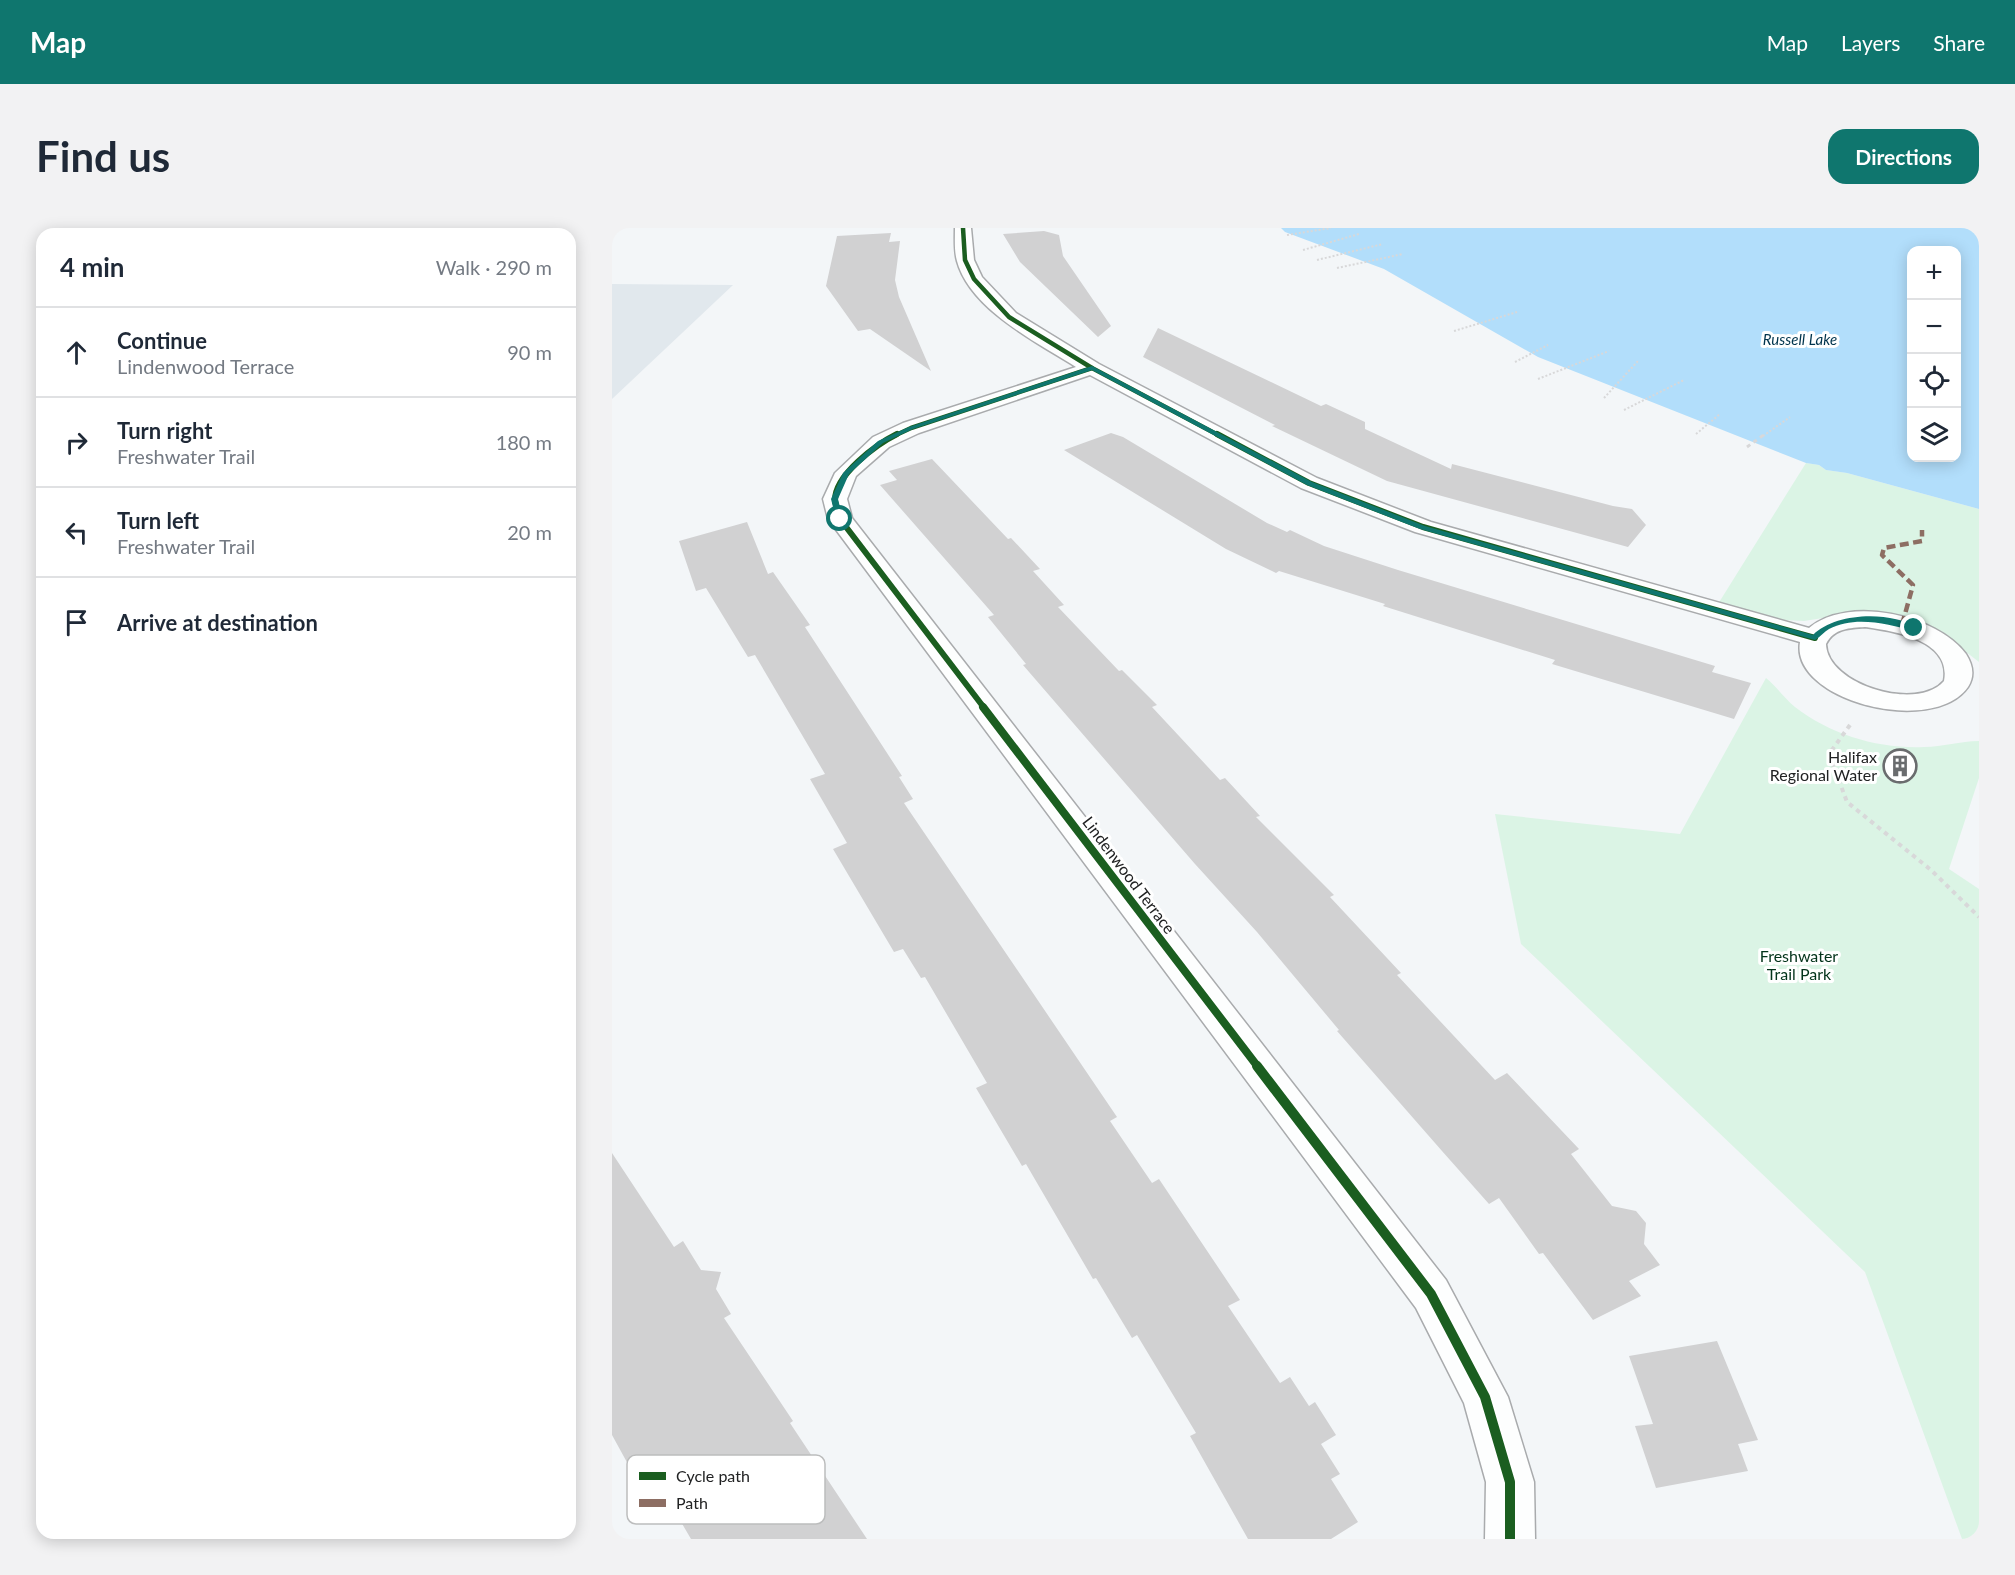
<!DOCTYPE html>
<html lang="en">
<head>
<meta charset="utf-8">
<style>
	:root { --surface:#fff; --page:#f2f2f3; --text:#1f2937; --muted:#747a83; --line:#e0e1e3; --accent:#0f766e }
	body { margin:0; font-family:Lato,sans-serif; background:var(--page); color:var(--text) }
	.controls { position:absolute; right:18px; top:18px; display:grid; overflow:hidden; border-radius:12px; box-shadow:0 3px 15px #0003 }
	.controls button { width:54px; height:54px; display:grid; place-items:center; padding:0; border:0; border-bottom:2px solid var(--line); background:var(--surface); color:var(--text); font:30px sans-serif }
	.stop { position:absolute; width:18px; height:18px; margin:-14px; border:4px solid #0f766e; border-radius:50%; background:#fff }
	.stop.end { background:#0f766e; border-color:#fff; box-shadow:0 2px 6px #0008 }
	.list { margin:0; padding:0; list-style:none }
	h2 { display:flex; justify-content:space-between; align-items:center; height:78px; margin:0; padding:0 24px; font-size:26px }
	h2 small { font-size:20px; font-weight:400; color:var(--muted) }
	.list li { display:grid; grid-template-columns:39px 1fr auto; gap:18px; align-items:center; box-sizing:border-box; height:90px; padding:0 24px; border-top:2px solid var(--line) }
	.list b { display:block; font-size:22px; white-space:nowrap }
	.list p { margin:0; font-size:20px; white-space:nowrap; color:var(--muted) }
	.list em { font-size:20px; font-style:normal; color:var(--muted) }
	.icon { flex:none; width:33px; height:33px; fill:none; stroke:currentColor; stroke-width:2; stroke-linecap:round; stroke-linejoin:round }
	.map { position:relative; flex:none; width:1367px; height:1311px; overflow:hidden; border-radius:18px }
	header { display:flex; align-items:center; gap:36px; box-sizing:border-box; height:84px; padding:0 30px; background:var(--accent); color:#fff }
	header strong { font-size:28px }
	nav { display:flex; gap:33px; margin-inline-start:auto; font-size:21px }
	.intro { display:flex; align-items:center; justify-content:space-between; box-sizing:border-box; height:144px; padding:0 36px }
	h1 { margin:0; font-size:42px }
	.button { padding:15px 27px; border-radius:18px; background:var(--accent); color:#fff; font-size:21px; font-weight:700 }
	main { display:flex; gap:36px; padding:0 36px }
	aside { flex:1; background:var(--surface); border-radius:18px; box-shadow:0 3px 15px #0003 }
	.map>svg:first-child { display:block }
	.built { fill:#e1e8ed }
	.green { fill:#dbf4e5 }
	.water { fill:#b2defb; fill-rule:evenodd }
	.building { fill:#d1d1d2 }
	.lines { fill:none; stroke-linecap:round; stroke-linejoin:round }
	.street-casing { stroke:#a9abad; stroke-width:3 }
	.path-far2 { stroke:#d8d8d9; stroke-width:2; stroke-dasharray:2 2; stroke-linecap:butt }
	.path-far1 { stroke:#d8d8d9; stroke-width:3; stroke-dasharray:4 4; stroke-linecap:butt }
	.path { stroke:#d8d8d9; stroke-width:4; stroke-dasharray:4.5 4.5; stroke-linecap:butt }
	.street { fill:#fdfefe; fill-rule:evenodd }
	.quiet { stroke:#8d6e63; stroke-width:4.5; stroke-dasharray:9 4.5; stroke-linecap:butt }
	.cycleway-far3-casing { stroke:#fff; stroke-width:7 }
	.cycleway-far2-casing { stroke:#fff; stroke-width:9 }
	.cycleway-far1-casing { stroke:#fff; stroke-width:11 }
	.cycleway-casing { stroke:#fff; stroke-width:14 }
	.cycleway-far3 { stroke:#1b5e20; stroke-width:4.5 }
	.cycleway-far2 { stroke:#1b5e20; stroke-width:6 }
	.cycleway-far1 { stroke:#1b5e20; stroke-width:8 }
	.cycleway { stroke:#1b5e20; stroke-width:10 }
	.route { fill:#0f766e }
	.labels { text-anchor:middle; stroke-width:6; stroke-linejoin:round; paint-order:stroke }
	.far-water-label { font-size:15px; font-style:italic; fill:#00344d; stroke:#fff }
	.poi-label { font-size:16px; fill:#212223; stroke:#fff; text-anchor:end }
	.street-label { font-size:16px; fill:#212223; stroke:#fff }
	.park-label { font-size:16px; fill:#02331a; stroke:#fff }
	.key { fill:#fff; stroke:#bcbdbd; stroke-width:1.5 }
	.key-label { font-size:16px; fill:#212223 }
</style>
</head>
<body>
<header>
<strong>Map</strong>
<nav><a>Map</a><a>Layers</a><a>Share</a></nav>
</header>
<div class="intro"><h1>Find us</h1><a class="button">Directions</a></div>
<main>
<aside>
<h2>4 min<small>Walk · 290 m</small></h2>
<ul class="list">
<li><svg class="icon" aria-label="ahead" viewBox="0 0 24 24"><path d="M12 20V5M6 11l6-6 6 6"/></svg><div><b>Continue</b><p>Lindenwood Terrace</p></div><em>90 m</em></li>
<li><svg class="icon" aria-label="right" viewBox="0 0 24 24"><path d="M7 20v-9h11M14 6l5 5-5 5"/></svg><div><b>Turn right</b><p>Freshwater Trail</p></div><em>180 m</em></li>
<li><svg class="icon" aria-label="left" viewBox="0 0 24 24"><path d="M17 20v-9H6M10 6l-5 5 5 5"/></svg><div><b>Turn left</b><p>Freshwater Trail</p></div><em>20 m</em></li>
<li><svg class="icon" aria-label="arrive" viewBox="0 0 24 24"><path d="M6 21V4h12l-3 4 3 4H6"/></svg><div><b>Arrive at destination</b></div></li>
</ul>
</aside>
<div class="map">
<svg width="1367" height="1311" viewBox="0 0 1367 1311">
	<rect width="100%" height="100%" fill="#f3f6f8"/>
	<path class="built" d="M0 56 121 57 0 171Z"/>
	<g class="green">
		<path d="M1194 235 1207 237 1214 242 1235 245 1367 281V434L1345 417 1230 387 1192 393 1172 392 1106 376Z"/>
		<path d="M1154 450C1165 459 1172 470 1183 479 1219 507 1267 521 1312 519 1331 519 1348 513 1367 513V550L1337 641 1367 661V1311H1350L1253 1044 909 716 883 586 1068 606Z"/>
	</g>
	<path class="water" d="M669 0H1367V281L1235 245 1214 242 1207 237 1194 235 926 129 772 41 673 4ZM1300 22H1344V230H1300Z"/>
	<g class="building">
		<path d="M432 3 447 7 451 28 499 98 486 109 408 34 391 6Z"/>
		<path d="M279 5 277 14 288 13 283 52 287 69 319 143 258 101 246 103 214 58 225 8Z"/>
		<path d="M546 100 709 178 714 176 753 194V201L839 241 840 236 1001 278 1020 281 1034 297 1016 319 775 253 660 198 663 197 531 129Z"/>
		<path d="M499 205 511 209 655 295 675 304 678 302 712 318 786 342 1103 438 1100 444 1139 455 1122 491 940 436 943 432 771 378 773 376 667 343 664 345 614 321 452 222Z"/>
		<path d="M320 231 396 311 399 310 428 341 421 343 452 377 446 379 507 443 510 442 545 477 540 479 608 552 613 550 648 588 644 589 722 667 718 669 789 745 785 747 883 852 895 845 967 921 959 926 1000 978 1024 983 1034 995 1032 1016 1048 1037 1017 1053 1029 1068 981 1092 931 1025 927 1026 887 970 877 976 830 923 725 803 727 802 645 704 583 636 411 437 414 436 376 389 382 387 268 257 285 252 277 243Z"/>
		<path d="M135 294 156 346 161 344 198 397 193 399 290 548 287 549 301 571 292 575 505 889 498 893 540 955 547 951 628 1072 616 1078 668 1155 678 1149 697 1178 703 1174 724 1207 709 1216 728 1246 719 1251 746 1294 719 1311H636L578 1208 584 1205 525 1107 520 1110 484 1050 481 1051 414 936 410 938 364 860 375 855 313 749 309 750 291 721 282 724 221 621 235 615 198 551 213 546 143 427 136 429 94 360 84 363 67 313Z"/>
		<path d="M0 925 62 1019 71 1013 89 1042 109 1044 104 1061 119 1086 112 1090 181 1193 178 1195 255 1311H79L31 1229 17 1238 0 1207Z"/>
		<path d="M1105 1113 1146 1212 1126 1216 1136 1243 1044 1260 1023 1198 1041 1196 1017 1128Z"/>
	</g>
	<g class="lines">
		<g class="street-casing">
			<path id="street" d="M343 0H359L362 32 370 49 404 85 487 136 705 250 819 294 1197 400C1236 367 1325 387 1354 426 1361 437 1363 448 1356 459 1321 509 1178 473 1188 414L803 304 689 260 478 147 307 205 277 219 244 248 235 271 240 290 834 1052 896 1169 922 1254 923 1311H873L874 1254 852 1175 804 1080 216 291 211 271 223 245 261 209 291 195 464 139C424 114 358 81 345 33 342 23 343 10 343 0ZM1253 399C1282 403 1340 412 1332 453 1306 484 1215 457 1214 416 1222 400 1238 400 1253 399Z"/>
		</g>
		<g class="path-far2">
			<path d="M675 7 719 0"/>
			<path d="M691 22 747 6"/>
			<path d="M705 32 771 16"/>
			<path d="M725 40 791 26"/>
			<path d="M842 103 905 84"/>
			<path d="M903 134 936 117"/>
			<path d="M926 151 997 123"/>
			<path d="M992 170 1026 133"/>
			<path d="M1012 182 1072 152"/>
			<path d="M1084 206 1108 186"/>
			<path d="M1151 208 1178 189"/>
		</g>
		<path class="path-far1" d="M1135 219 1153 206"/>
		<path class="path" d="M1238 497 1217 526 1235 574 1319 642 1367 689"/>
		<use href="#street" class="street"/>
		<path class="quiet" d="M1290 397 1301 357 1270 327 1272 320 1310 313V302"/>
		<g class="cycleway-far3-casing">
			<g id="cycleway-far3">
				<path d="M351 0 353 32 362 51 397 89 480 140 608 208"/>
				<path d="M282 208 299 200 480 140"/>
			</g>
		</g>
		<g class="cycleway-far2-casing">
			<g id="cycleway-far2">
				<path d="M285 206C265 216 222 247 223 273 224 278 227 285 228 291L373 481"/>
				<path d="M605 206 697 255 811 299 1203 410"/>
			</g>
		</g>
		<g class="cycleway-far1-casing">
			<path id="cycleway-far1" d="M371 479 646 839"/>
		</g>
		<g class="cycleway-casing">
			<path id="cycleway" d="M645 838 819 1066 873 1169 898 1254V1311"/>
		</g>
		<use href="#cycleway-far3" class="cycleway-far3"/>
		<use href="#cycleway-far2" class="cycleway-far2"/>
		<use href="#cycleway-far1" class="cycleway-far1"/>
		<use href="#cycleway" class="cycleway"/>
	</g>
	<path class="route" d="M480 138 700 254 813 298 1201 407C1224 384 1279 383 1306 400L1302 403C1276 396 1243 387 1217 401 1212 404 1208 409 1203 412L808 301 695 257 480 142 301 201 271 215 237 246 226 271 231 291 228 293 224 291 219 271 231 245 266 213 297 199Z"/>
	<defs>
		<g id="building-ring" transform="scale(1.725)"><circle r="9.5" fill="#fff" stroke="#6a6c6e" stroke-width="1.5"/><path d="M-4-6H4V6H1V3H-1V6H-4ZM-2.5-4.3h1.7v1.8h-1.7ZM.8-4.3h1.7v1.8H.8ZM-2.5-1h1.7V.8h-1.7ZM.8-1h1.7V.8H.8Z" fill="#6a6c6e"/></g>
	</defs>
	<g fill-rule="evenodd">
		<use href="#building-ring" x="1288" y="538"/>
	</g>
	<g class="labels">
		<g class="far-water-label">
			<text x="1188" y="117">Russell Lake</text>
		</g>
		<g class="poi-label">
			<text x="1265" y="535">Halifax<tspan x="1265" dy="18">Regional Water</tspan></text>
		</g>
		<g class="street-label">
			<text transform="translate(517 647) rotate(53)" y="6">Lindenwood Terrace</text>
		</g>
		<g class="park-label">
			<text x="1187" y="734">Freshwater<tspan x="1187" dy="18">Trail Park</tspan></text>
		</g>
	</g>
	<rect x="15" y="1227" width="198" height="69" rx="9" class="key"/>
	<rect x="27" y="1244" width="27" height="8" fill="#1b5e20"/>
	<rect x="27" y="1271" width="27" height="8" fill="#8d6e63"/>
	<g class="key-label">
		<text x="64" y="1254">Cycle path</text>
		<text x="64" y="1281">Path</text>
	</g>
</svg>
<div class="controls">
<button>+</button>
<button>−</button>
<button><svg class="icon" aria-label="locate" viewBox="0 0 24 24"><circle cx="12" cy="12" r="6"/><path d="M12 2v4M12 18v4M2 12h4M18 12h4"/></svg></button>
<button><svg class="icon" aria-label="layers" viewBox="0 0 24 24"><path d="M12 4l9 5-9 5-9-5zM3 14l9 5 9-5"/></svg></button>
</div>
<div class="stop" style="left:228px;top:291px"></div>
<div class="stop end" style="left:1302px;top:400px"></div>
</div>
</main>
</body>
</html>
